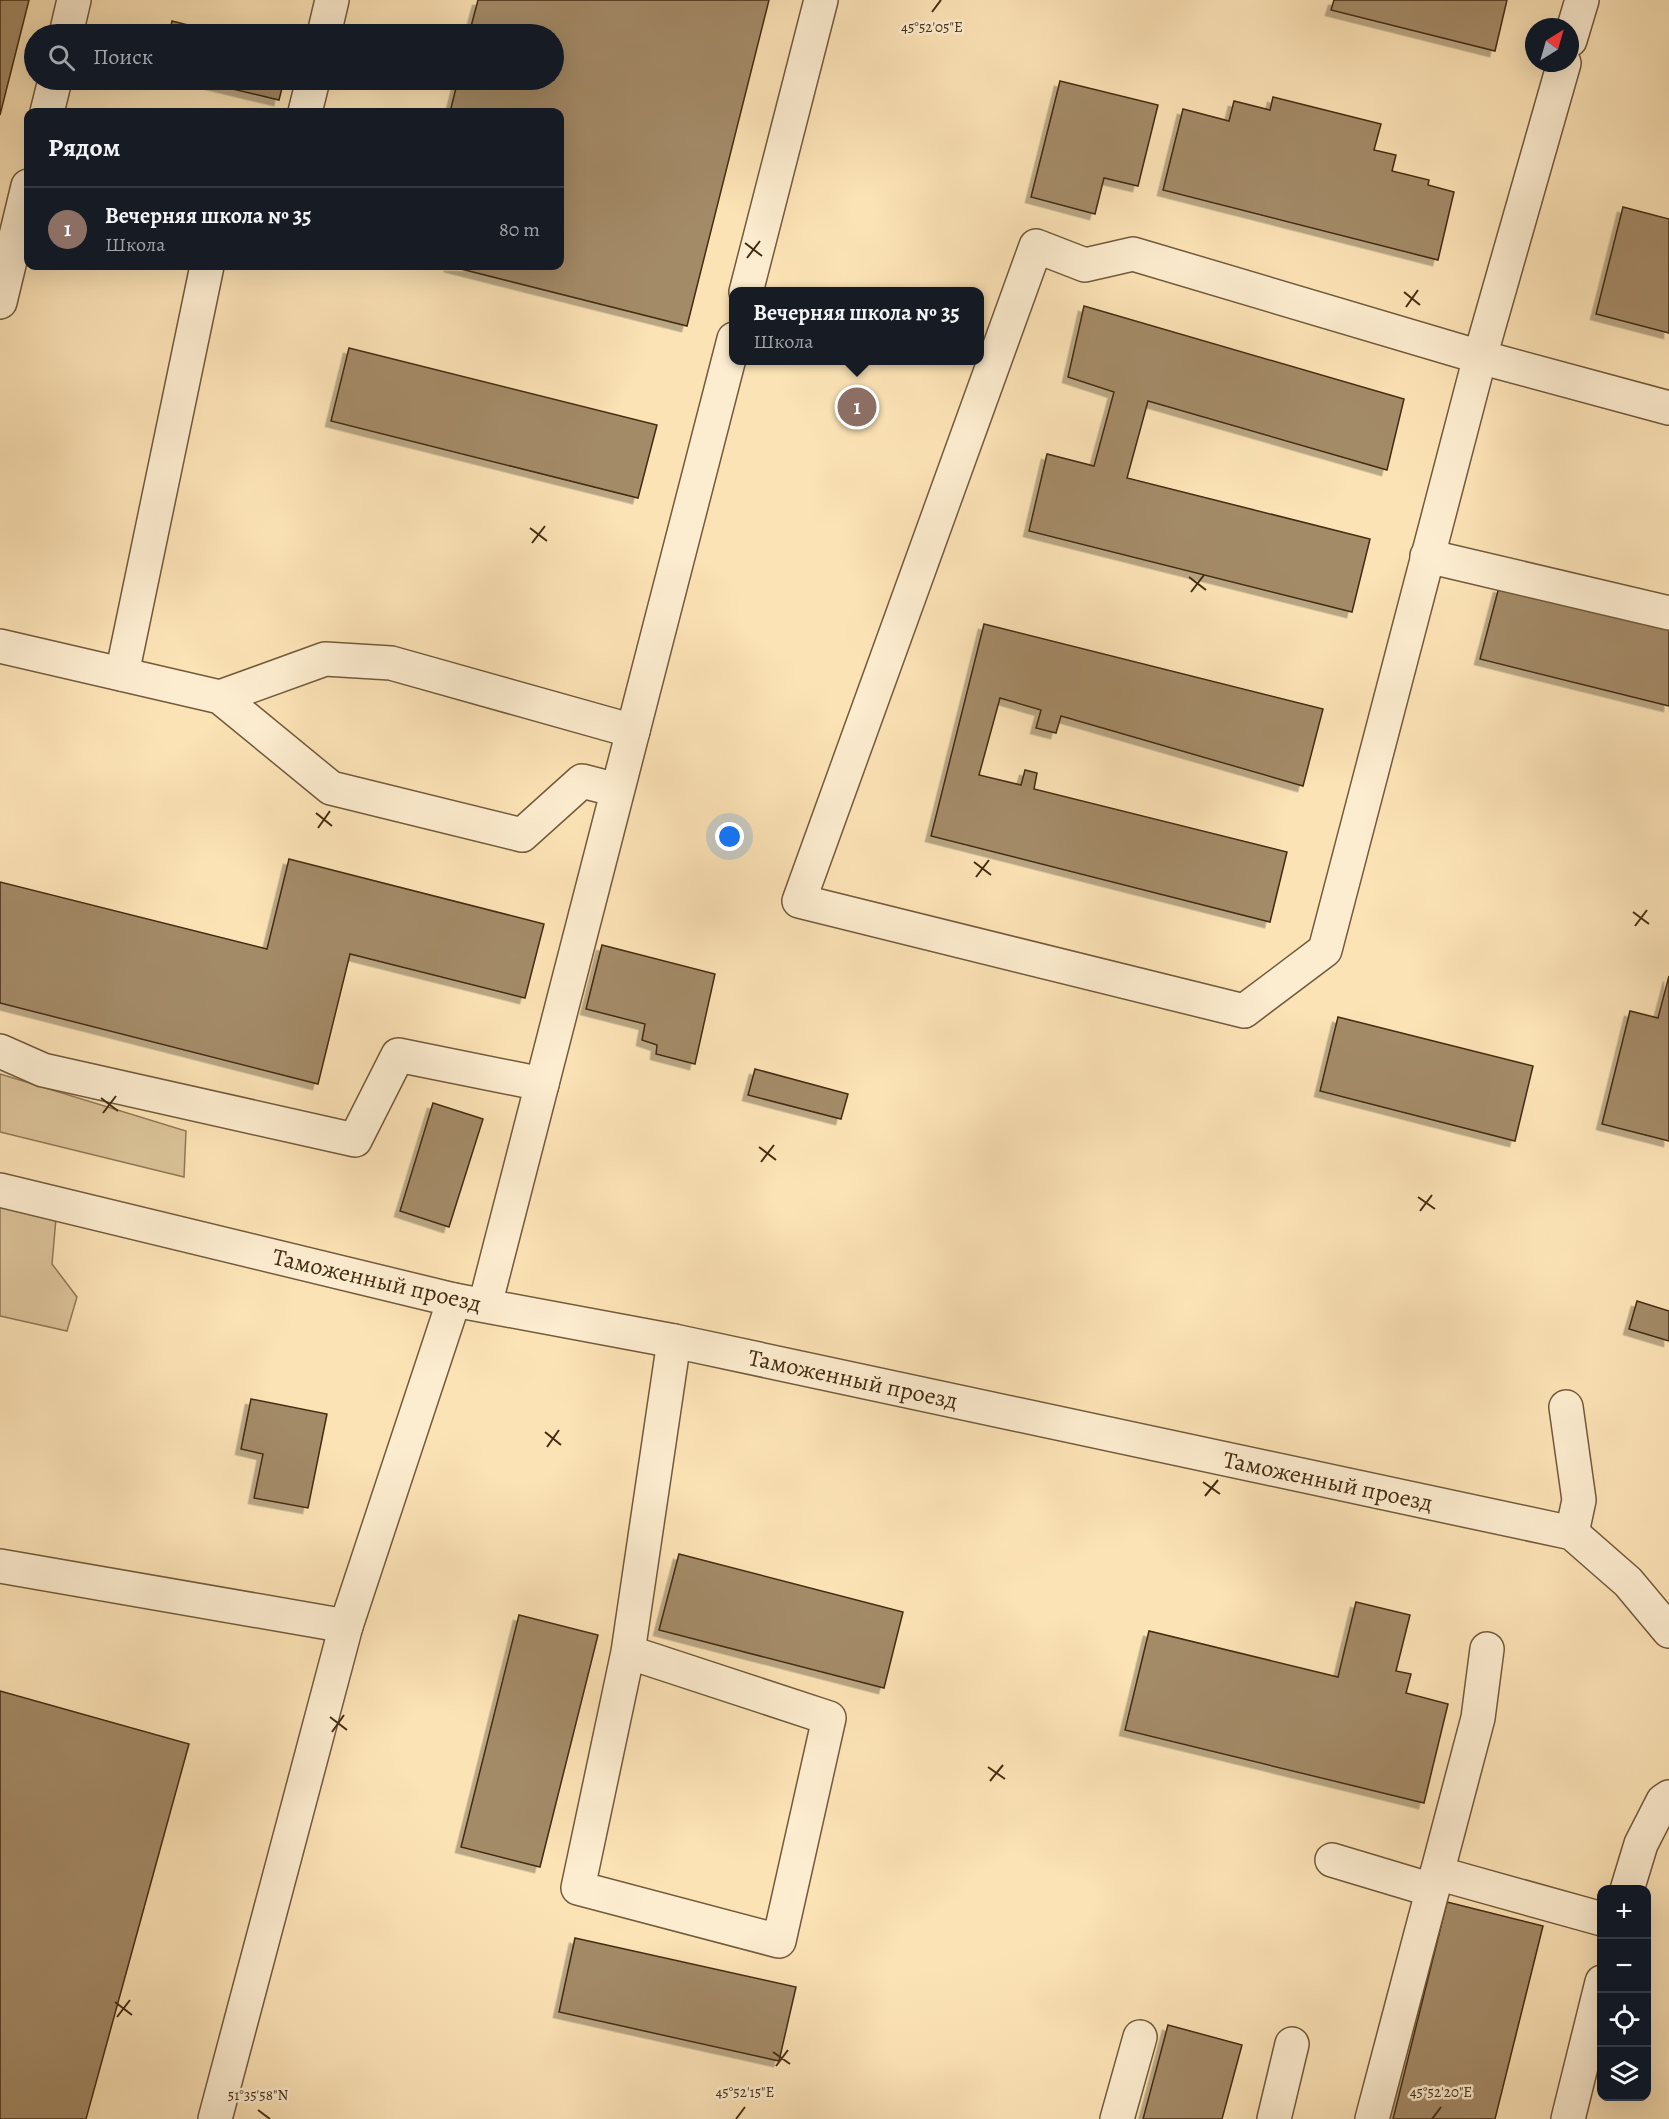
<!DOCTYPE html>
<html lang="ru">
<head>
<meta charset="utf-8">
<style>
	:root { --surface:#171b24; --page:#242831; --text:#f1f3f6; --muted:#9ea1a6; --line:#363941; --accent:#ea580c }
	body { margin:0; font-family:Alegreya,serif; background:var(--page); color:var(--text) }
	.controls { position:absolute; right:18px; bottom:18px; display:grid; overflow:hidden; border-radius:12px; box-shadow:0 6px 24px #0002 }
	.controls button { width:54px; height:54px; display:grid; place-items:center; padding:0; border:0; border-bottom:2px solid var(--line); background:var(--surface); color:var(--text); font:30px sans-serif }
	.compass { position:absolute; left:1525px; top:18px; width:54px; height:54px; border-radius:50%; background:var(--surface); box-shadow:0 6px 24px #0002; rotate:37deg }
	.you { position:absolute; left:730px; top:837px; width:21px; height:21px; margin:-15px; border:4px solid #fff; border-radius:50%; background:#1a73e8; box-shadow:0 0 0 9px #1a73e833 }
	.badge { display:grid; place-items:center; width:39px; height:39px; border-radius:50%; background:var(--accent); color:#fff; font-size:20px; font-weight:700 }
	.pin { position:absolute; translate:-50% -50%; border:3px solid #fff; box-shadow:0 2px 6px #0006 }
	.popup { position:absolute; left:729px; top:287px; width:255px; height:78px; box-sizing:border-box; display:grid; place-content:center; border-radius:12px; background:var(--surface); filter:drop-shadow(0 2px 4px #0005); font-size:20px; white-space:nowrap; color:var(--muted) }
	.popup b { font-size:22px; color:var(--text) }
	.popup::after { content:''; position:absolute; left:50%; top:100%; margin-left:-12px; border:12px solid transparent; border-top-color:var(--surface) }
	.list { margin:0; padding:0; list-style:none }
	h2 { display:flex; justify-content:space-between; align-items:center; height:78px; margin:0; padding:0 24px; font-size:26px }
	h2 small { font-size:20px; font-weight:400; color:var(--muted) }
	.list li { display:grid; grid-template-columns:39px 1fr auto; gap:18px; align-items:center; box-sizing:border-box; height:84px; padding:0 24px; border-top:2px solid var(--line) }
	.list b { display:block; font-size:22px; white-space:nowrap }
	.list p { margin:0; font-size:20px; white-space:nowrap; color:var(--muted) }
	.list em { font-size:20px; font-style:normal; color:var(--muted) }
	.icon { flex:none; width:33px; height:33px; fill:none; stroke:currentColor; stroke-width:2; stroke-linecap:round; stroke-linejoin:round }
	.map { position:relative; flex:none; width:1669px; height:2119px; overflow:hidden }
	.search { position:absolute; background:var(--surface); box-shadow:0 6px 24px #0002; left:24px; top:24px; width:540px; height:66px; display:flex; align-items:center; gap:15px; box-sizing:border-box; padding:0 21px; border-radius:33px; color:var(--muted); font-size:22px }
	.panel { position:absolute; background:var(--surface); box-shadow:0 6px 24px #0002; left:24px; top:108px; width:540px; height:162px; border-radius:12px }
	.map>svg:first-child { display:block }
	.green { fill:#ddc49a; stroke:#907856; stroke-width:1.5 }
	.building { fill:#a48b67; stroke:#442c12; stroke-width:1.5; filter:url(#shadow) }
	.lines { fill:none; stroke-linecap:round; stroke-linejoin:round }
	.minor-casing { stroke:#725a3b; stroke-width:36 }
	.minor { stroke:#fdedd0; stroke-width:33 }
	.ticks { fill:none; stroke:#442c12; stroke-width:2 }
	.labels { text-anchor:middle; stroke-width:5; stroke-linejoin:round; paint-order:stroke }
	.street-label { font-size:24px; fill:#442c12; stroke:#fdedd0 }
	.ticks-label { font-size:15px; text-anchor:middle; fill:#442c12; stroke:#fdedd0; stroke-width:5; stroke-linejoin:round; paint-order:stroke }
</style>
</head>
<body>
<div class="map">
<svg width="1669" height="2119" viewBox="0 0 1669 2119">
	<defs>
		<filter id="shadow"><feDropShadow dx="-5.5" dy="5.5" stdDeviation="0" flood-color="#0004"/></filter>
	</defs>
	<rect width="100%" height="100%" fill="#fce3b6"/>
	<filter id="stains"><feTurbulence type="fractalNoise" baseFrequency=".00333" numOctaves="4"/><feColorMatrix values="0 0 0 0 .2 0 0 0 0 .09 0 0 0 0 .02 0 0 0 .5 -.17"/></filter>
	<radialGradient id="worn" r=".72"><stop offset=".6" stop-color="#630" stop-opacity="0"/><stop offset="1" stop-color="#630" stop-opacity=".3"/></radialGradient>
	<g class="green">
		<path d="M0 1074 186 1131 184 1177 0 1132Z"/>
		<path d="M0 1204 56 1218 52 1264 77 1297 67 1331 0 1316Z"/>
	</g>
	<g class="building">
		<path d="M0 0H29L0 115Z"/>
		<path d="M478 0H769L687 326 449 266H560V112H450L458 80H554V34H469Z"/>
		<path d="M1334 0H1507L1495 51 1331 10Z"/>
		<path d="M172 21 224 34H169Z"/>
		<path d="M195 80H284L279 100Z"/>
		<path d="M1060 81 1158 105 1138 186 1104 178 1095 214 1031 197Z"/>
		<path d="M1273 97 1381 124 1374 150 1396 155 1392 171 1429 180 1428 185 1454 192 1438 260 1163 190 1183 109 1229 121 1234 101 1270 110Z"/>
		<path d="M1623 207 1669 219V333L1596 314Z"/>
		<path d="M1084 306 1404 399 1387 470 1148 401 1127 478 1370 539 1352 612 1029 531 1047 454 1094 466 1114 392 1068 377Z"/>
		<path d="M349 348 657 425 638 498 331 421Z"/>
		<path d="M1499 587 1669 629V706L1480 659Z"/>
		<path d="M984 624 1323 709 1303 786 1061 716 1056 733 1036 728 1041 710 1000 698 979 775 1021 785 1025 770 1037 773 1034 789 1287 852 1270 922 931 836Z"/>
		<path d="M289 859 544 924 525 998 350 954 318 1084 0 1003V882L267 949Z"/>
		<path d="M602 945 715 974 695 1064 656 1054 657 1045 642 1040 645 1024 586 1009Z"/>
		<path d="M1669 976V1141L1602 1124 1630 1011 1658 1018Z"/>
		<path d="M1338 1017 1533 1066 1515 1141 1320 1091Z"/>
		<path d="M755 1069 848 1094 841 1119 748 1095Z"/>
		<path d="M433 1103 483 1119 449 1227 400 1211Z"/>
		<path d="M1637 1301 1669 1311V1341L1629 1329Z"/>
		<path d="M251 1399 327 1414 308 1508 254 1498 263 1454 241 1449Z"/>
		<path d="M679 1554 903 1612 884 1688 659 1630Z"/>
		<path d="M1356 1602 1410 1615 1396 1671 1411 1674 1406 1693 1448 1704 1424 1803 1125 1730 1149 1631 1338 1677Z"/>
		<path d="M519 1615 598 1635 540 1867 461 1847Z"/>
		<path d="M0 1691 189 1744 86 2119H0Z"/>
		<path d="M1447 1902 1543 1926 1495 2119H1393Z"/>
		<path d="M575 1938 796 1987 779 2061 559 2012Z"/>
		<path d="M1168 2025 1242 2045 1222 2119H1143Z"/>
	</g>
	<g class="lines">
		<g class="minor-casing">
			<g id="minor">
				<path d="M66 34 74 0"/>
				<path d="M324 34 332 0"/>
				<path d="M1570 40 1582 0"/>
				<path d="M1564 63 1480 357 1325 950 1244 1011 799 901 1036 246 1085 265 1133 254 1480 357 1669 408"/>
				<path d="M47 112 55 80"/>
				<path d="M305 112 313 80"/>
				<path d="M746 292 821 0"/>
				<path d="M0 302 28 186"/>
				<path d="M1427 556 1669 613"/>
				<path d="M0 646 220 697 331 788 522 835 582 781 617 790"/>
				<path d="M122 674 207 266"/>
				<path d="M220 697 325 659 391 663 633 731"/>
				<path d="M0 1051 43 1070 355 1140 398 1055 542 1084"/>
				<path d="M0 1190 454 1300 674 1341 1572 1533 1628 1582 1669 1631"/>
				<path d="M485 1305 734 339"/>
				<path d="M1566 1407 1579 1500 1572 1533"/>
				<path d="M0 1566 346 1626"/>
				<path d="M628 1652 829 1718 779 1941 578 1888 628 1652 674 1341"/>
				<path d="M1332 1860 1432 1890"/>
				<path d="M1437 1873 1602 1919"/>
				<path d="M1627 1890 1641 1844 1663 1801 1669 1797"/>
				<path d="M215 2119 346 1626 454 1300"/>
				<path d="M1117 2119 1140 2037"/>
				<path d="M1274 2119 1292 2044"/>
				<path d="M1372 2119 1478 1718 1487 1649"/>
				<path d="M1568 2119 1602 1982"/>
			</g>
		</g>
		<use href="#minor" class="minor"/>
	</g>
	<path class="ticks" d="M932 12 941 0M745 243 762 256M747 258 760 241M1404 292 1420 305M1406 307 1418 290M530 528 547 541M532 543 545 526M1189 577 1206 590M1191 592 1204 575M316 813 332 826M318 828 330 811M974 862 991 875M976 877 989 860M1633 912 1649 924M1635 926 1647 910M101 1098 118 1111M103 1113 116 1096M759 1147 776 1160M761 1162 774 1145M1418 1197 1435 1209M1420 1211 1432 1195M545 1432 561 1445M547 1447 559 1430M1203 1482 1220 1494M1205 1496 1218 1480M330 1717 347 1730M332 1732 344 1715M988 1767 1005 1779M990 1781 1003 1765M115 2002 132 2015M117 2017 130 2000M773 2052 790 2064M776 2066 788 2050M258 2110 270 2119M736 2119 745 2107M1432 2119 1441 2107"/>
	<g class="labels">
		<g class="street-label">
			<text transform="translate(377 1280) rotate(13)" y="8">Таможенный проезд</text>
			<text transform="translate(853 1379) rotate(12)" y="8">Таможенный проезд</text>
			<text transform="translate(1328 1481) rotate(12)" y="8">Таможенный проезд</text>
		</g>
	</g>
	<g class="ticks-label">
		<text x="932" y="32">45°52'05"E</text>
		<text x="745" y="2097">45°52'15"E</text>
		<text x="1441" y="2097">45°52'20"E</text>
		<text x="258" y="2100">51°35'58"N</text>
	</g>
	<rect width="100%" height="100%" filter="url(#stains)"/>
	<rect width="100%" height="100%" fill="url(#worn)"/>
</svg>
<div class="controls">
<button>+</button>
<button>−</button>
<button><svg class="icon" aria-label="locate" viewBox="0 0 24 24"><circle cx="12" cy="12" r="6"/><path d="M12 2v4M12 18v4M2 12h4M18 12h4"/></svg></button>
<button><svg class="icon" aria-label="layers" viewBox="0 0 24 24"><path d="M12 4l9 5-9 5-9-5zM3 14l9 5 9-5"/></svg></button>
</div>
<svg class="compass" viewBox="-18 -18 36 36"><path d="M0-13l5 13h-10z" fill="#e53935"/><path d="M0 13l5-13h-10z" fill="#9ea1a6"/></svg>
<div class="you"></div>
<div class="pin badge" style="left:857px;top:407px;background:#8d6e63">1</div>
<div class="popup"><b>Вечерняя школа № 35</b>Школа</div>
<div class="search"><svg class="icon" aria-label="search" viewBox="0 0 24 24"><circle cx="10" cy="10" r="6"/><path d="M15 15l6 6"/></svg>Поиск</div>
<section class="panel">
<h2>Рядом<small></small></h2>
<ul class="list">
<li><span class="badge" style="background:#8d6e63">1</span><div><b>Вечерняя школа № 35</b><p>Школа</p></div><em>80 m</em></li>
</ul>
</section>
</div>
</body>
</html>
